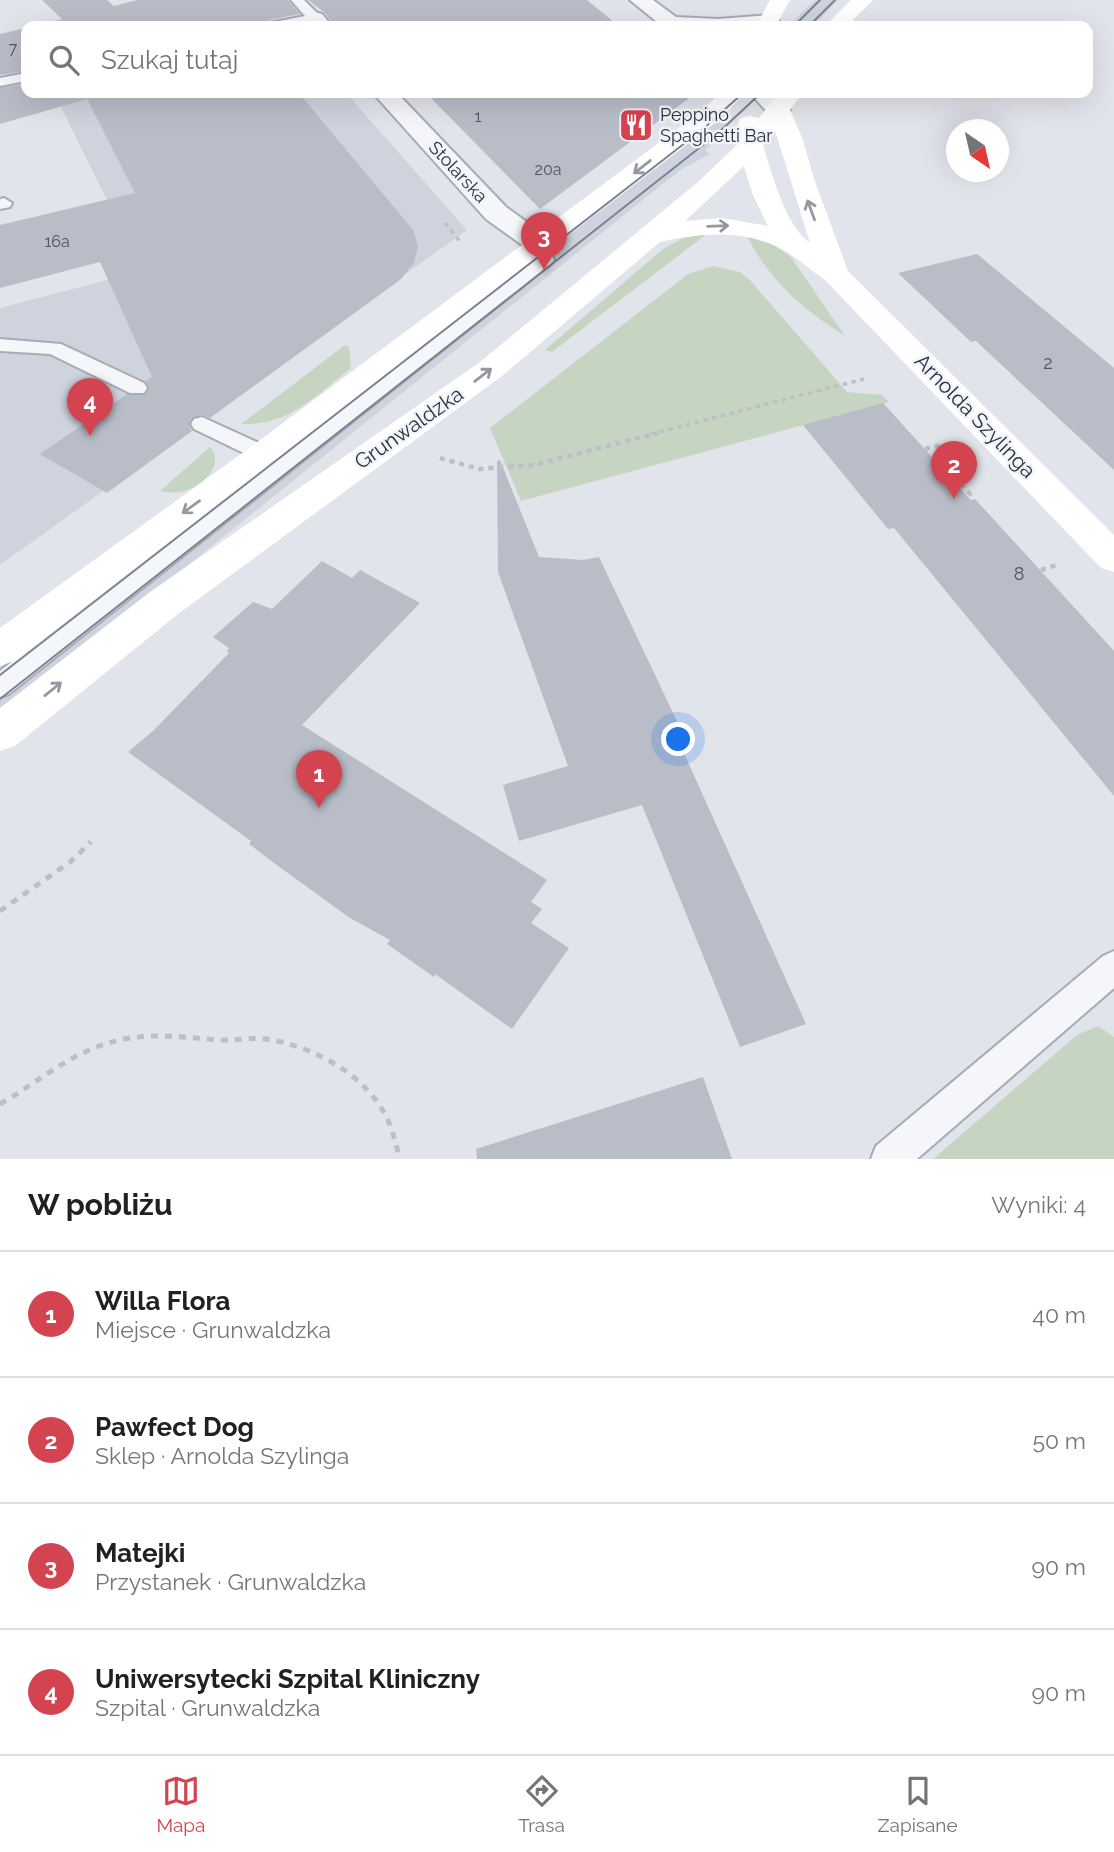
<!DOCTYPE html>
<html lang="pl">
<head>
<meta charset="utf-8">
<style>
	:root { --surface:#fff; --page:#f2f2f2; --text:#202124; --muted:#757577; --line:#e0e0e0; --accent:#d34450 }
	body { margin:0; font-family:Raleway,sans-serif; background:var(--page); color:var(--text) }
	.compass { position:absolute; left:946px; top:119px; width:63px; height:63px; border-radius:50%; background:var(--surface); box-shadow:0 7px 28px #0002; rotate:146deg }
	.you { position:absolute; left:679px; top:740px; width:24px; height:24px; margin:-18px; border:5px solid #fff; border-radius:50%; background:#1a73e8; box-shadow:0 0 0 10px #1a73e833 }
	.badge { display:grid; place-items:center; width:46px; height:46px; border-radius:50%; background:var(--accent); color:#fff; font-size:23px; font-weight:700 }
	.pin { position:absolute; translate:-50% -58px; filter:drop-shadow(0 2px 4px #0008) }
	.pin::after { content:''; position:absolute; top:37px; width:24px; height:21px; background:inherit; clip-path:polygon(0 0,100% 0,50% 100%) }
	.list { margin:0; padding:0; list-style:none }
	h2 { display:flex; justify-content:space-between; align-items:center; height:91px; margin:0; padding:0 28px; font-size:30px }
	h2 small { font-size:23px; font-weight:400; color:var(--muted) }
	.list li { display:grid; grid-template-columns:46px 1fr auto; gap:21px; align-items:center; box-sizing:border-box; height:126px; padding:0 28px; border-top:2px solid var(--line) }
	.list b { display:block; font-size:26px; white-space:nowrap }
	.list p { margin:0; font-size:23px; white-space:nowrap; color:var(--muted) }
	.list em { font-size:23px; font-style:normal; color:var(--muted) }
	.icon { flex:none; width:38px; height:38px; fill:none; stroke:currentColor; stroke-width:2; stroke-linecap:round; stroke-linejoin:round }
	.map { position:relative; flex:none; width:1114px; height:1159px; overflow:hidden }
	.search { position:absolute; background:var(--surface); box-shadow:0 7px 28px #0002; left:21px; right:21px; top:21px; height:77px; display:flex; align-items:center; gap:18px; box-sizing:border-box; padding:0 24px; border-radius:14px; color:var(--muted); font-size:26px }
	.sheet { height:595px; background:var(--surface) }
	nav { display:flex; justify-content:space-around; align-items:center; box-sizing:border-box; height:98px; border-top:2px solid var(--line); background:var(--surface); font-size:19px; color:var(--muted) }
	nav a { display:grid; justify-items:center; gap:4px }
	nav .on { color:var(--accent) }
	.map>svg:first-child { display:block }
	.built { fill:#cfd3dd }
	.green { fill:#c6d5c2 }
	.building { fill:#b9bdc8 }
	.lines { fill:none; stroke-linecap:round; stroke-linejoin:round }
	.lane-casing { stroke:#a7abb5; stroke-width:4 }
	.street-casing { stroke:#a7abb5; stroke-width:4 }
	.path-far2 { stroke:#bbbfc6; stroke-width:3.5; stroke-dasharray:4.5 4.5; stroke-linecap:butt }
	.path-far1 { stroke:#bbbfc6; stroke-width:4.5; stroke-dasharray:5 5; stroke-linecap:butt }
	.path { stroke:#bbbfc6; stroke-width:5; stroke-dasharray:7 7; stroke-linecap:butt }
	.lane { fill:#f4f6f9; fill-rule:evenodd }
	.street { fill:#f4f6f9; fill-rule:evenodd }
	.secondary { fill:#fff; fill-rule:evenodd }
	.tram { stroke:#7a8395; stroke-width:2 }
	.oneway { stroke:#9498a1 }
	.labels { text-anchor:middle; stroke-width:5; stroke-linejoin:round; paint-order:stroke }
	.far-number-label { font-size:16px; fill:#4d5464 }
	.far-poi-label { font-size:18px; fill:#293143; stroke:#f1f4f8; text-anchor:start }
	.far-street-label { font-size:18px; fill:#293143; stroke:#f1f4f8 }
	.number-label { font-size:18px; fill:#4d5464 }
	.street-label { font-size:21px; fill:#293143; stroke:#f1f4f8 }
</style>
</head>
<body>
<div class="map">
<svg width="1114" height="1159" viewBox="0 0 1114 1159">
	<rect width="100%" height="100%" fill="#e2e4eb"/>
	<g class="built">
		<path d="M815 0H845H838L814 25 793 21Z"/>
		<path d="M54 93H346L467 230 0 565V308L142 271Z"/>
		<path d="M719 116 730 129 705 150 710 154 682 169 664 183 0 716V659Z"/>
	</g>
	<g class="green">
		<path d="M708 233 552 352 545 350 663 249 683 238Z"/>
		<path d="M747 236 772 244 791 257 845 336C803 309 770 282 747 236Z"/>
		<path d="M713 266 740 272 750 280 847 392 882 395 889 402 521 501 490 428 688 274Z"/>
		<path d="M345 345 349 347 351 368C315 396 289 426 241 424Z"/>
		<path d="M210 447C225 463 204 484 188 490 181 493 167 493 160 491Z"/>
		<path d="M1098 1026 1114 1037V1159H933L1077 1035Z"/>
	</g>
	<g class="building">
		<path d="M42 0H107L114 6 137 0H288L300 14 269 20 264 26H33L62 19Z"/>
		<path d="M308 0H587L619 26H335L324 12Z"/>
		<path d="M26 28V71L0 75V34Z"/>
		<path d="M26 84V93H299L413 230 418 246 414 263 400 280 210 418 201 414 192 418 189 425 192 431 107 493 40 454 127 394H146L149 387 146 381 152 377 100 262 0 288V225L135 193 87 99 0 124V88Z"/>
		<path d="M426 93H696L540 209Z"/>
		<path d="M977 254 1114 368V470L976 341 971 342 898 273Z"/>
		<path d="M883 403 971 500 975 499 1114 651V796L894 528 888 529 803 425Z"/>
		<path d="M500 460 539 557 583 560 599 557 685 738 678 740 806 1024 740 1047 642 805 519 841 503 785 568 766 498 572 497 461Z"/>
		<path d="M322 561 352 578 360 570 420 603 302 725 547 880 531 902 542 909 531 923 569 948 512 1029 435 974 434 977 387 944 390 940 350 918 274 863 249 844 251 841 128 752 153 731 229 653 227 651 229 648 213 637 253 602 272 609Z"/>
		<path d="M703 1077 732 1159H477L476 1149Z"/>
	</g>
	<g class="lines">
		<g class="lane-casing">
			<g id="lane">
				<path d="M291 0H304L322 18 320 21 293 26H267L269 23 305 16Z"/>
				<path d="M26 73V81L0 86V78Z"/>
				<path d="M4 198 12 203 10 207 0 209V199Z"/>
				<path d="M539 239 545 240 554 260 551 264 9 694 0 697V671L535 259 530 244Z"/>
				<path d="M0 339 61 344 144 383 147 388 144 393H130L50 354 0 351Z"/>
				<path d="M202 417 272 449 275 454 272 459 264 461 256 459 194 429 191 424 194 419Z"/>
				<path d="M1114 951V988L917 1159H871L876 1146 1103 956Z"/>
			</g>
		</g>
		<g class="street-casing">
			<g id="street">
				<path d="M630 0H653L676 17 718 19 769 15 776 17 779 21 773 26H662Z"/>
				<path d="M315 12 322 14 332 26H311L305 18 308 14Z"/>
				<path d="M373 93H397L506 207 549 238 553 244 549 250 539 252 529 250 486 219Z"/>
				<path d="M750 93H774L790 110 786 115H770Z"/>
			</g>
		</g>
		<g class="path-far2">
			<path d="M445 223 462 244"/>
			<path d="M651 434 864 379"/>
		</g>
		<g class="path-far1">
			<path d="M925 449 941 445"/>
			<path d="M440 458 479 469 534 465 658 433"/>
			<path d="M961 467 949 471 970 494 967 495"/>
			<path d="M1041 570 1057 565"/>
		</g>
		<g class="path">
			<path d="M0 911 70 862 91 842"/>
			<path d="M0 1104C37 1083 70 1053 112 1042 146 1032 183 1037 218 1040 234 1041 250 1037 266 1039 313 1046 365 1074 387 1118 393 1131 396 1145 400 1159"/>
		</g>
		<use href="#lane" class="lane"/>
		<use href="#street" class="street"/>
		<g class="secondary">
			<path d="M770 0H790L776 26H756Z"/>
			<path d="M851 0H873L847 26H825Z"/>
			<path d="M720 93H745L720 119 14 661 0 666V628L252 446 704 109Z"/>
			<path d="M778 93H802L790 110 802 137 814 179 848 271 1114 535V572L1101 568 825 280C810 270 795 256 780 248 742 229 699 233 660 242L502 376 178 614 15 746 0 751V708L150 592 480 362 698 182 739 143 738 123 741 118 750 116 759 118ZM775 130 810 243C785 225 772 174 763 145ZM744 166 752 193 768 226 722 218 685 221Z"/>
		</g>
		<g class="tram">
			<path d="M794 26 820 0"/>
			<path d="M809 26 835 0"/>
			<path d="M0 675 703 129 743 93"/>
			<path d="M0 699 717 134 761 93"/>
		</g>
	</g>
	<defs><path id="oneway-shaft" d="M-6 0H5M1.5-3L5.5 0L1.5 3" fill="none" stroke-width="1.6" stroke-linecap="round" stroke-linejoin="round" transform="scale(1.75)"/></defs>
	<g class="oneway">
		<use href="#oneway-shaft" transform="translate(642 167) rotate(142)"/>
		<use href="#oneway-shaft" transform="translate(811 210) rotate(-110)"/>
		<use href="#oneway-shaft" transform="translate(718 226) rotate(-2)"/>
		<use href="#oneway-shaft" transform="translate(483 375) rotate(-38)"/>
		<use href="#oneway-shaft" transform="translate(191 507) rotate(144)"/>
		<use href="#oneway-shaft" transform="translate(53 689) rotate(-39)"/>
	</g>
	<defs>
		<g id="restaurant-square" transform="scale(1.75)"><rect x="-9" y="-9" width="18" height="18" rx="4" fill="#d34450" stroke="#f1f4f8"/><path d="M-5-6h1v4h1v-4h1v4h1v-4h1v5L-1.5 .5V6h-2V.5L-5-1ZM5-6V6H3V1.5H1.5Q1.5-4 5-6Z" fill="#fff"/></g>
	</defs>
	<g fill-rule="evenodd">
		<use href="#restaurant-square" x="636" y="125"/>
	</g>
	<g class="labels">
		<g class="far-number-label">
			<text x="13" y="54">7</text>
			<text x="478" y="122">1</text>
			<text x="548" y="175">20a</text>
			<text x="57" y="247">16a</text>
		</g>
		<g class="far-poi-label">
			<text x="660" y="121">Peppino<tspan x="660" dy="21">Spaghetti Bar</tspan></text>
		</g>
		<g class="far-street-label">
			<text transform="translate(458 172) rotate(47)" y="6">Stolarska</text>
		</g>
		<g class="number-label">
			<text x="1048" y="369">2</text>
			<text x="1019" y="580">8</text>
		</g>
		<g class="street-label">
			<text transform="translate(975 416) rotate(46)" y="7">Arnolda Szylinga</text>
			<text transform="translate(409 428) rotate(-35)" y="7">Grunwaldzka</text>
		</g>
	</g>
</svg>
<svg class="compass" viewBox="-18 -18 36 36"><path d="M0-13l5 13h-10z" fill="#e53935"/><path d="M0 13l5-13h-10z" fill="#757577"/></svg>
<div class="you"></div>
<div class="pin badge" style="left:319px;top:808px">1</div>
<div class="pin badge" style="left:954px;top:499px">2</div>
<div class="pin badge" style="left:544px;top:270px">3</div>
<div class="pin badge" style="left:90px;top:436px">4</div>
<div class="search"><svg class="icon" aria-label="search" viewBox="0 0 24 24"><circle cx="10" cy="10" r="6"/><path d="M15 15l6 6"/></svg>Szukaj tutaj</div>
</div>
<section class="sheet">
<h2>W pobliżu<small>Wyniki: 4</small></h2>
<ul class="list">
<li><span class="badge">1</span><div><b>Willa Flora</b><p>Miejsce · Grunwaldzka</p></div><em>40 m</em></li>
<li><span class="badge">2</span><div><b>Pawfect Dog</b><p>Sklep · Arnolda Szylinga</p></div><em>50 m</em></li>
<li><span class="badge">3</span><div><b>Matejki</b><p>Przystanek · Grunwaldzka</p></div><em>90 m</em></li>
<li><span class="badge">4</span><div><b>Uniwersytecki Szpital Kliniczny</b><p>Szpital · Grunwaldzka</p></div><em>90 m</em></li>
</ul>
</section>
<nav>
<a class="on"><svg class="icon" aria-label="map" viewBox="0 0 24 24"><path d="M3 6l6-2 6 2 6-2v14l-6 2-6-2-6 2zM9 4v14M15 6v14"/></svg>Mapa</a>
<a><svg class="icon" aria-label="directions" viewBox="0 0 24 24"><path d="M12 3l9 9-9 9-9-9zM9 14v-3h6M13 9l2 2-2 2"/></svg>Trasa</a>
<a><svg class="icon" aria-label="saved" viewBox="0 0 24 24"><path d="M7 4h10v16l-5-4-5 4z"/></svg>Zapisane</a>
</nav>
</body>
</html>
